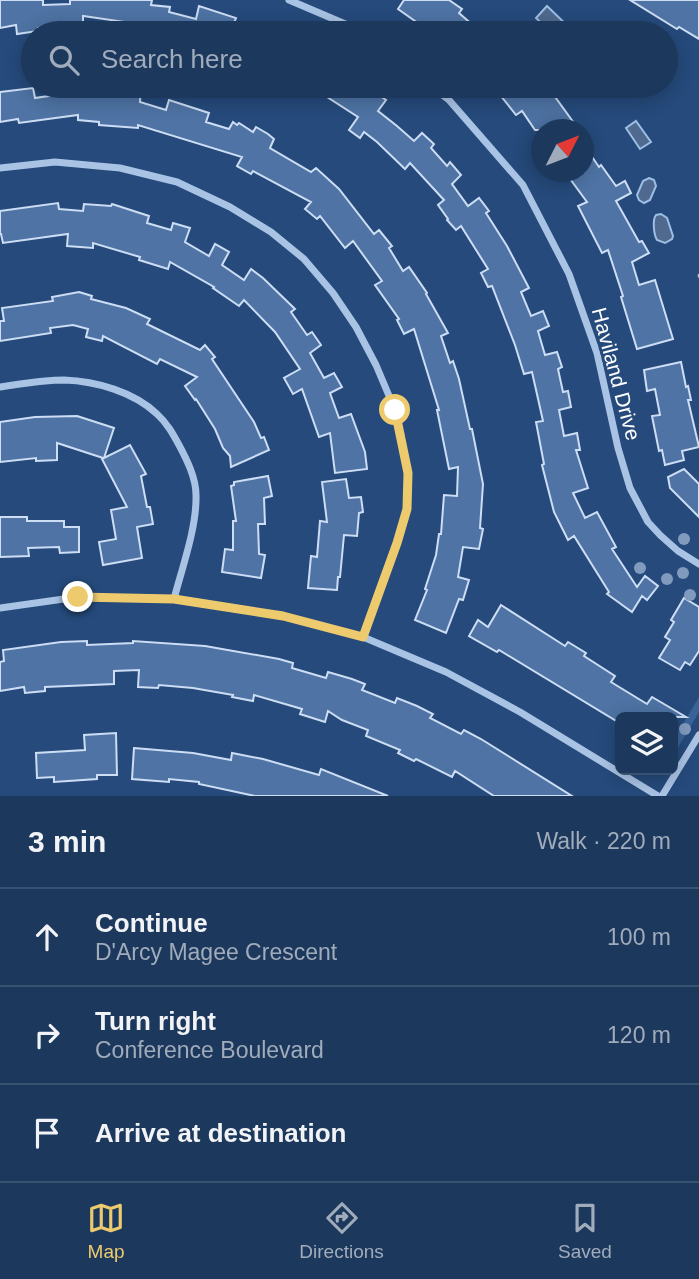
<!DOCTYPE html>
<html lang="en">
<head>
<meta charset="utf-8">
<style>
	:root { --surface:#1c385c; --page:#294365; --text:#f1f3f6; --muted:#a0acbb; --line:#3a5272; --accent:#edca6e }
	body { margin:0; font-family:Arial,sans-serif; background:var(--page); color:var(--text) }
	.controls { position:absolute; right:21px; bottom:21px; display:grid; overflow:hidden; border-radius:10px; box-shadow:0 4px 18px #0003 }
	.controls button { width:63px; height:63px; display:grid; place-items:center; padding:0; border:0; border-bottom:2px solid var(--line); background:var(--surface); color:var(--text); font:35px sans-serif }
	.compass { position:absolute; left:531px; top:119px; width:63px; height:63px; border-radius:50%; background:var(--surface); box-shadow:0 4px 18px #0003; rotate:48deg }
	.stop { position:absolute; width:21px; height:21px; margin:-16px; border:5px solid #edca6e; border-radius:50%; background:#fff }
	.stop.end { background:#edca6e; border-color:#fff; box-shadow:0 2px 7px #0008 }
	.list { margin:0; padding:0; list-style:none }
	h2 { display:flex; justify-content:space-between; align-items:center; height:91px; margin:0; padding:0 28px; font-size:30px }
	h2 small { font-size:23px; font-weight:400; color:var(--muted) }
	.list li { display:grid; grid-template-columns:46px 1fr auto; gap:21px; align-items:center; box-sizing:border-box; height:98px; padding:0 28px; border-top:2px solid var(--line) }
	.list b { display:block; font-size:26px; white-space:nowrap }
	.list p { margin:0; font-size:23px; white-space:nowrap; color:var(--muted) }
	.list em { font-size:23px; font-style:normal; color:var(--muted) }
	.icon { flex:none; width:38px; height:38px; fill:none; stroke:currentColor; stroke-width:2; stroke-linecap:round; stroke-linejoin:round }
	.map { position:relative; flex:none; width:699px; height:796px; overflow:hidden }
	.search { position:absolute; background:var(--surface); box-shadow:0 4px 18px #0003; left:21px; right:21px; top:21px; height:77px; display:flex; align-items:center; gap:18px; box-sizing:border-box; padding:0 24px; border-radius:38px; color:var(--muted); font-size:26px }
	.sheet { height:385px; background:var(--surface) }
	nav { display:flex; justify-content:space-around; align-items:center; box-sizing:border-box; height:98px; border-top:2px solid var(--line); background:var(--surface); font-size:19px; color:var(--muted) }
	nav a { display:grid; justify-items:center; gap:4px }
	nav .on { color:var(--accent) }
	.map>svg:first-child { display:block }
	.green { fill:#396398 }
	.water { fill:#4f6a8e; stroke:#9dbee5; stroke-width:2 }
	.building { fill:#4e73a4; stroke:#ccddf4; stroke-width:2 }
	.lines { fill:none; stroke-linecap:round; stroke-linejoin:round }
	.path { stroke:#a9c3e4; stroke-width:2.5; stroke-dasharray:3.5 5; stroke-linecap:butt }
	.minor { stroke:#a9c3e4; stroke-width:7 }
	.tree { fill:#819bbe }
	.route { stroke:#edca6e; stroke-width:9 }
	.labels { text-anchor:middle; stroke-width:6; stroke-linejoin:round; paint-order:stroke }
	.street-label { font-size:21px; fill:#fff; stroke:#254a7b }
</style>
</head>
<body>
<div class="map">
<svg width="699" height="796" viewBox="0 0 699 796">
	<rect width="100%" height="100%" fill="#254a7b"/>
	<path class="green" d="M699 697V712L673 756V741Z"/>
	<g class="water">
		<path d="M547 6 573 31 571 33H552L536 18Z"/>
		<path d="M636 121 651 142 640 149 626 128Z"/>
		<path d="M649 178 654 180 656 186 650 200 644 203 639 200 637 195 643 181Z"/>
		<path d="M661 214 667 218 673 236 672 239 665 243 657 240C654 235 652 220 656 215Z"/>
	</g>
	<g class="building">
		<path d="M0 0H43V5L70 4V0H152L151 5 170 7 169 12 196 19 199 6 236 18 230 33H171L132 28V23L83 16V26L38 28V31L17 34 16 25 0 28Z"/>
		<path d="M404 0H449L462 9 459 13 482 33H432L398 9Z"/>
		<path d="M630 0H699V39L679 27 677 29Z"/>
		<path d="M118 86 141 87 140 102 166 110 169 100 209 113 206 122 229 129 233 122 237 125 239 123 253 132 256 127 268 134 274 139 270 148 311 172 316 168 339 189 374 234 379 230 392 246 389 248 403 271 409 267 427 293 426 294 448 333 441 336 450 363 453 361 459 379 470 429H472L483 484 480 528 483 529 479 549 463 547 458 577 469 580 463 600 459 599 446 633 415 620 427 590 425 589 436 555 439 534H441L444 495 457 496 458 467 449 469 437 410H439L414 329 404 334 397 320 399 319 375 285 382 281 353 241 345 248 320 216 317 219 305 209 311 202 253 171 251 174 237 166 242 157 138 125V128L99 125V122L78 120V115L19 123 18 119 0 122V92L33 88 35 98 61 94 62 87 81 89V87L118 91Z"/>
		<path d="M310 86H357L371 95 373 91 386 100 378 111 397 126 414 141 422 133 434 144 431 148 447 166 450 162 461 175 452 184 468 206 479 198 489 211 486 213 507 246 529 288 521 292 531 316 543 311 549 326 538 331 545 355 557 352 562 367 558 369 563 392 568 391 571 407 559 410 564 436 577 433 580 450H576L588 488 573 493 585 518 597 512 616 547 612 549 637 587 645 576 658 586 647 600 642 596 632 612 607 594 609 592 574 536 568 540 554 512 542 465 544 464 536 422 543 421 532 372 524 374 515 345 492 286 488 287 481 273 488 269 461 226 456 230 447 220 448 219 438 205 444 200 410 163 405 169 377 142 364 132 360 138 349 130 358 117Z"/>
		<path d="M493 86H542L551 96 553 94 579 130H535L522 111 516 115Z"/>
		<path d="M584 145 599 167 601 165 616 186 625 181 631 193 616 201 639 242 642 241 649 253 632 262 639 285 655 280 673 339 637 349 621 297 623 296 608 250 602 253 578 206 587 202 565 172H584Z"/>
		<path d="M58 203 59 209 83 211 84 204 111 206 112 204 149 216 147 223 171 230 173 223 190 228 185 242 209 256 215 244 229 252 222 265 244 280 251 269 263 278 295 309 291 312 307 335 312 332 321 345 310 353 324 378 334 373 342 387 330 393 339 418 351 414 365 452 367 469 335 473 330 433 319 437 302 389 293 394 284 378 300 369 275 332 244 300 239 306 213 288 214 287 170 262 168 269 139 260 140 257 93 243V248L67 246 68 234 3 243 1 234H0V211Z"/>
		<path d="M79 292 92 296 91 299 126 308 150 319 147 324 200 350 205 345 215 357 212 359 254 422 261 438 264 437 269 450 231 467 230 456 223 448 215 429 196 399 195 400 185 386 197 377 160 359 157 364 103 336 102 341 86 337 88 329 73 325 50 328 51 333 0 341V321H4L2 308 53 301 52 297Z"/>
		<path d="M681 362 686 387 688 386 691 400H688L699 447 682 451 684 460 665 465 662 450 659 451 652 416 660 415 655 389 647 391 644 370Z"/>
		<path d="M77 416 114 428 104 458 130 445 146 474 141 476 147 507H150L153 524 137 527 142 558 103 565 99 542 116 539 111 510 127 507 102 459 103 458 57 443V460L36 461V458L0 462V422L35 417Z"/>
		<path d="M684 469 699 484V517L670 488 668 477Z"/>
		<path d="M268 476 272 496 264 498 265 524H258L259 554 265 555 261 578 222 572 225 549 233 550V521H236L231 486 234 485V482Z"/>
		<path d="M346 479 349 498 361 497 363 512 359 513 357 536 344 535 340 577H338L337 590 308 588 311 556 317 557 320 521 327 522 322 482Z"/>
		<path d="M0 517H27V521H64V527H79V552L60 553 59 547 28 548 29 556 0 557Z"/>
		<path d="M684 598 699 607V651L690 665 685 662 680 670 659 658 670 640 665 637 674 622 671 620Z"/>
		<path d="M501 605 565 646 568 642 586 653 584 656 615 676 611 682 647 704 652 697 686 717H620L618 722 499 650 497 652 469 636 478 620 488 627Z"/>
		<path d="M87 641V645L133 643V641L205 646 279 659 293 663 292 668 326 678 328 672 352 679 365 684 362 690 395 703 397 698 417 706 433 714 430 718 461 734 464 730 481 739 572 796H494L455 771 452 777 416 759 414 761 398 753 400 750 366 736 368 730 342 720 328 711 325 722 300 714 302 709 254 695 253 701 232 697 233 695 193 688 159 685 158 688 138 687 139 670 114 671V684L45 687V691L25 693 24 687 0 691V662L4 661 3 650 61 642Z"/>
		<path d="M116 733 117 775H97V779L54 782V777L37 778 36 753 85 750 84 735Z"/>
		<path d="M134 748 193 753 231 760 232 753 263 759 319 775 321 769 388 796H255L199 784V782L169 779V782L132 779Z"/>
	</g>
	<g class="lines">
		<path class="path" d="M699 274V279"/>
		<g class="minor">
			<path d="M289 0 357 29 362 33"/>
			<path d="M431 86 449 100 523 185 569 274 597 353 618 448 630 488 648 522 660 535 678 551 699 564"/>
			<path d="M0 168 55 162 120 168 177 182 230 207 271 232 304 259 333 293 356 327 376 365 395 410 408 473 407 509 397 543 363 637"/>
			<path d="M0 387C21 384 43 380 64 380 96 381 134 392 157 414 167 423 173 434 179 445 187 460 196 478 196 495 197 527 182 568 174 599"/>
			<path d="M0 608 78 597 174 599 283 616 363 637 446 672 520 712 658 796"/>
			<path d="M662 796 699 735"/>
		</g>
	</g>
	<g class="tree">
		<circle cx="684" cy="539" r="6"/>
		<circle cx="640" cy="568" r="6"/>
		<circle cx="683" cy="573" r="6"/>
		<circle cx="667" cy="579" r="6"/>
		<circle cx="690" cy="595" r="6"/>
		<circle cx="685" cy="729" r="6"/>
	</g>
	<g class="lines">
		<path class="route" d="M78 597 174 599 283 616 363 637 397 543 407 509 408 473 395 410"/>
	</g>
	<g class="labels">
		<g class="street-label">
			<text transform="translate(616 374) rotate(75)" y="7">Haviland Drive</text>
		</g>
	</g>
</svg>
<div class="controls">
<button><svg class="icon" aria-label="layers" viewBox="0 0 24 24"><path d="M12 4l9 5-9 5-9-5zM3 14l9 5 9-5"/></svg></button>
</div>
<svg class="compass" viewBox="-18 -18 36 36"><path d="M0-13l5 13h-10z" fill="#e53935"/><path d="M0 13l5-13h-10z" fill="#a0acbb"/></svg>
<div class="stop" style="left:395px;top:410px"></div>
<div class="stop end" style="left:78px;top:597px"></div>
<div class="search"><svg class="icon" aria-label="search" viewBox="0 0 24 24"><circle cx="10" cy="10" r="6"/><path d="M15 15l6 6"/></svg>Search here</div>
</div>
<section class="sheet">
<h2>3 min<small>Walk · 220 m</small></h2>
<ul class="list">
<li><svg class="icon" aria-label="ahead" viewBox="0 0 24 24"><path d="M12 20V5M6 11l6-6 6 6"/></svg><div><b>Continue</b><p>D'Arcy Magee Crescent</p></div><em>100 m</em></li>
<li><svg class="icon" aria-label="right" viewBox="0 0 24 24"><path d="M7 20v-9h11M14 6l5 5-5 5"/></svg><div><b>Turn right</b><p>Conference Boulevard</p></div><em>120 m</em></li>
<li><svg class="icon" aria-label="arrive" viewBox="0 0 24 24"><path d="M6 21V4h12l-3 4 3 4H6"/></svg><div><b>Arrive at destination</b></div></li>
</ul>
</section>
<nav>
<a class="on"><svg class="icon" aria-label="map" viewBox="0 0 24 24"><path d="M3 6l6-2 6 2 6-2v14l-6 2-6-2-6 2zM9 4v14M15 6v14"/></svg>Map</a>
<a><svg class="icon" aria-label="directions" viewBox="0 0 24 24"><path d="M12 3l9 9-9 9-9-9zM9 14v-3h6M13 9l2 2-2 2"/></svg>Directions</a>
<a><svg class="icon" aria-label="saved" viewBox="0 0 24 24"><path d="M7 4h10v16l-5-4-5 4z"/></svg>Saved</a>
</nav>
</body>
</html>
